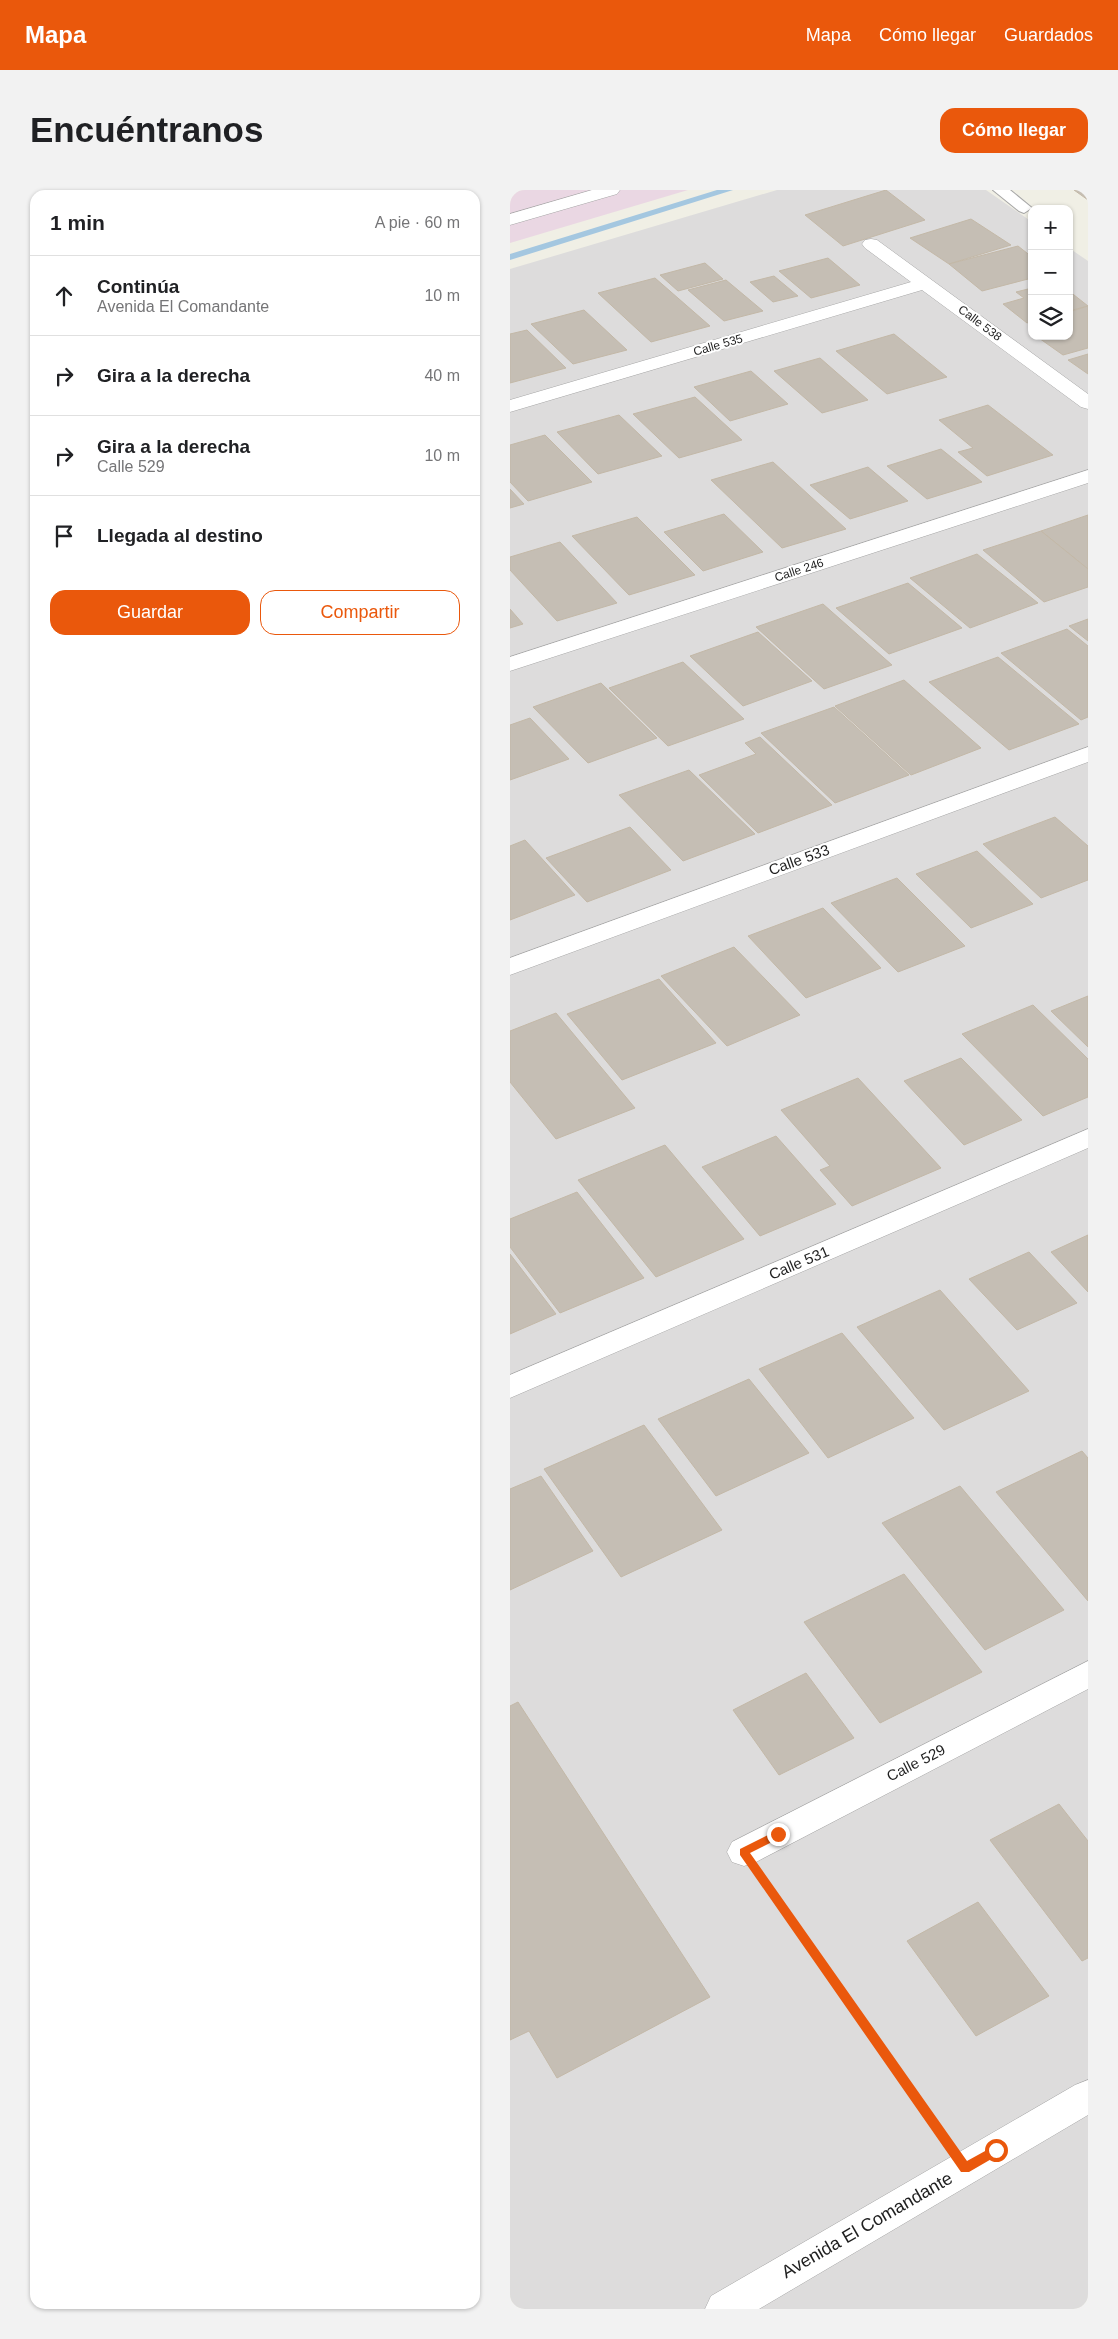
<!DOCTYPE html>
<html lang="es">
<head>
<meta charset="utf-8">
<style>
	:root { --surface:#fff; --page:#f2f2f2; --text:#202124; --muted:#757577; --line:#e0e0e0; --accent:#ea580c }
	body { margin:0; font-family:Arial,sans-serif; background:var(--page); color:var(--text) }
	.controls { position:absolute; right:15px; top:15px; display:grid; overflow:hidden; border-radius:10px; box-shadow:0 1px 4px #0004 }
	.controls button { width:45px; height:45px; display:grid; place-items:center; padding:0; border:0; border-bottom:1px solid var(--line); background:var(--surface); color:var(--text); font:25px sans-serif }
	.stop { position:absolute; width:15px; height:15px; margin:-11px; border:4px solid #ea580c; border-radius:50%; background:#fff }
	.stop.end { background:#ea580c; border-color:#fff; box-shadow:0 1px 5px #0008 }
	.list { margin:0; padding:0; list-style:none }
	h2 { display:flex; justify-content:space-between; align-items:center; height:65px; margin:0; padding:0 20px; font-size:21px }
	h2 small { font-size:16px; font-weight:400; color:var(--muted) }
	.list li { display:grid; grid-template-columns:32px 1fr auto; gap:15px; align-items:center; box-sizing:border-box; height:80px; padding:0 20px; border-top:1px solid var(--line) }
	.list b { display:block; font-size:19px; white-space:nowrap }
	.list p { margin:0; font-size:16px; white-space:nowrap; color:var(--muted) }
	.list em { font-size:16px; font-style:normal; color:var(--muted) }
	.actions { display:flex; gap:10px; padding:15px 20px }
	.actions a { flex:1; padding:11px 0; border:1px solid var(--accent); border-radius:15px; text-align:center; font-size:18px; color:var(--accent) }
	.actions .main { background:var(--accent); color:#fff }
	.icon { flex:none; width:28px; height:28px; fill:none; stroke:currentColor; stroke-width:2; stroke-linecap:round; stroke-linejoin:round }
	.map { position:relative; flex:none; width:578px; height:2119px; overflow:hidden; border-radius:15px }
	header { display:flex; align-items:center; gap:30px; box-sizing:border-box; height:70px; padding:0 25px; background:var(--accent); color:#fff }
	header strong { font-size:24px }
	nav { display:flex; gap:28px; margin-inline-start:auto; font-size:18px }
	.intro { display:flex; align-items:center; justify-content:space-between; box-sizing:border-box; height:120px; padding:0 30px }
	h1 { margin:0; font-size:35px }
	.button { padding:12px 22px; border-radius:15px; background:var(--accent); color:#fff; font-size:18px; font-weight:700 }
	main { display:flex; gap:30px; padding:0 30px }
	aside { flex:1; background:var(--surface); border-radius:15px; box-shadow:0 1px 4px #0004 }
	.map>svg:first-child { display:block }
	.residential { fill:#dddcdc }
	.industrial { fill:#ead7e3 }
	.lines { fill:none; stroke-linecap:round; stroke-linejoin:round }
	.stream { fill:#a4c7e0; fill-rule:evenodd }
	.building { fill:#c5beb4; stroke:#c3b8a7 }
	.service-casing { stroke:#a6a6a6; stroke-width:2 }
	.minor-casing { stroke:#a6a6a6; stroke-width:1 }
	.tertiary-casing { stroke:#a6a6a6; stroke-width:1 }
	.path { stroke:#ff9367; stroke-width:4; stroke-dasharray:3 3; stroke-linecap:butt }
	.service { fill:#fff; fill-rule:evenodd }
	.minor { fill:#fff; fill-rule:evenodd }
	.tertiary { fill:#fff; fill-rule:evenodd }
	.route { fill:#ea580c }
	.labels { text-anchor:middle; stroke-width:4; stroke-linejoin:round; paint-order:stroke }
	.far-street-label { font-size:12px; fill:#1f1f1f; stroke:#fff }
	.street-label { font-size:15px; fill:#1f1f1f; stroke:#fff }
	.near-street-label { font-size:18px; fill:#1f1f1f; stroke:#fff }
</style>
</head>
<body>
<header>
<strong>Mapa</strong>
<nav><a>Mapa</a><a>Cómo llegar</a><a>Guardados</a></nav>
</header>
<div class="intro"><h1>Encuéntranos</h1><a class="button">Cómo llegar</a></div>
<main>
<aside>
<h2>1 min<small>A pie · 60 m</small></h2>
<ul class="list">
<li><svg class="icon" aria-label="ahead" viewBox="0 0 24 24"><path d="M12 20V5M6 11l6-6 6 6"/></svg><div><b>Continúa</b><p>Avenida El Comandante</p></div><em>10 m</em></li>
<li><svg class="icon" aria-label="right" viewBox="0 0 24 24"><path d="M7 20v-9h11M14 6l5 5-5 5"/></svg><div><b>Gira a la derecha</b></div><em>40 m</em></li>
<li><svg class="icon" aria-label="right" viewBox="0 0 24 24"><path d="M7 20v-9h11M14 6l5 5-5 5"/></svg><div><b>Gira a la derecha</b><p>Calle 529</p></div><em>10 m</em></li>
<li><svg class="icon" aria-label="arrive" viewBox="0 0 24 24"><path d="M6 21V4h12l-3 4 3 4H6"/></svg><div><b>Llegada al destino</b></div></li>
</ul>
<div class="actions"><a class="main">Guardar</a><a>Compartir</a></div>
</aside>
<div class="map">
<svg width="578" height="2119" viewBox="0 0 578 2119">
	<rect width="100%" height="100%" fill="#f0efe5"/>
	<path class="residential" d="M267 0H476L522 32V146H559V58L578 71V2119H0V79Z"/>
	<path class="industrial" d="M0 0H178L0 53Z"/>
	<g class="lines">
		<path class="stream" d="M207 0H223L0 70V64Z"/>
	</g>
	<g class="building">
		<path d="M376 0 415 30 333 56 295 25Z"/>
		<path d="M564 0H578V10Z"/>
		<path d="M461 29 501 55 439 74 400 48Z"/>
		<path d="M508 56 522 67V88L472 101 439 74Z"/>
		<path d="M318 68 350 95 301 108 269 81Z"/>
		<path d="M195 73 213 89 168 101 150 85Z"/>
		<path d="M264 86 288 106 263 112 240 92Z"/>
		<path d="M145 88 200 136 141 152 88 103Z"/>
		<path d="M216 90 253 121 214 131 178 100Z"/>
		<path d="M522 98V131L517 133 493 114 514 108 506 102Z"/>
		<path d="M559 101 578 116 559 121Z"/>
		<path d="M578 116V158L553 165 526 146H559V122Z"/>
		<path d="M74 120 117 160 63 174 21 134Z"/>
		<path d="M17 140 56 178 0 193V144Z"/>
		<path d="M384 144 437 187 377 204 326 161Z"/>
		<path d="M578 164V184L558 170Z"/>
		<path d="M310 168 358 210 312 223 264 181Z"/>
		<path d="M241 181 278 214 220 231 184 197Z"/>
		<path d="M185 207 232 250 169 268 123 224Z"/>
		<path d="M478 215 543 265 477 286 448 262 463 258 429 230Z"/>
		<path d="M109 225 152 266 88 284 47 242Z"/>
		<path d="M35 245 82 292 18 311 0 292V255Z"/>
		<path d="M431 259 472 292 417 309 377 276Z"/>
		<path d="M263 272 336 339 272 358 201 290Z"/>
		<path d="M358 277 398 311 340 329 300 295Z"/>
		<path d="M0 299 14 314 0 318Z"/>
		<path d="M214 324 253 362 193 381 154 342Z"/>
		<path d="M578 325V379L531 341Z"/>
		<path d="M127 327 185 385 119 405 62 346Z"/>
		<path d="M531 341 578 379V397L534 412 473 360Z"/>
		<path d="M50 352 107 413 47 431 0 380V367Z"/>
		<path d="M467 364 528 413 460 438 400 388Z"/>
		<path d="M398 393 452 438 379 464 326 418Z"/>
		<path d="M313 414 382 475 314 499 246 437Z"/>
		<path d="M0 419 13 434 0 438Z"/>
		<path d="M578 429V451L559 436Z"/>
		<path d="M557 439 578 456V527L571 530 491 463Z"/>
		<path d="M248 442 302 491 233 516 180 466Z"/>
		<path d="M488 467 569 534 499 560 419 492Z"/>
		<path d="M173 472 234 529 158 556 99 498Z"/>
		<path d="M394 490 471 558 401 585 325 516Z"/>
		<path d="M91 493 147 548 78 573 23 517Z"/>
		<path d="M324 517 399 585 325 613 251 543Z"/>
		<path d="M20 528 59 569 0 590V535Z"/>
		<path d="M250 547 322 615 248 643 189 585 246 564 235 553Z"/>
		<path d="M179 580 245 644 173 671 109 605Z"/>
		<path d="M545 627 578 656V690L531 708 473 654Z"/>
		<path d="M120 637 161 680 77 712 36 668Z"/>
		<path d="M15 650 65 705 0 730V656Z"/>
		<path d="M467 661 523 714 461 738 406 684Z"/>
		<path d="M387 688 455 756 388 782 321 713Z"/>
		<path d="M313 718 371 778 296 808 238 746Z"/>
		<path d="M224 757 290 825 217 856 151 786Z"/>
		<path d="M149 789 206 853 112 890 57 824Z"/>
		<path d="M578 806V857L541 821Z"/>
		<path d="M523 815 578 869V907L533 926 452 844Z"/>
		<path d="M46 823 125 918 46 949 0 892V841Z"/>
		<path d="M451 868 512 930 454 955 394 891Z"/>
		<path d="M348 888 431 978 342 1016 310 980 320 976 271 920Z"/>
		<path d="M266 946 326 1014 250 1046 192 977Z"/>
		<path d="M155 955 234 1049 146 1087 68 990Z"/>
		<path d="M67 1002 134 1088 50 1123 0 1057V1029Z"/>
		<path d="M578 1045V1102L541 1062Z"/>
		<path d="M519 1062 567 1113 507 1140 459 1089Z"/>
		<path d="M0 1064 46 1124 0 1144Z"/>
		<path d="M430 1100 519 1201 434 1240 347 1137Z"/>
		<path d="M332 1143 404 1228 318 1268 249 1179Z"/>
		<path d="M239 1189 299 1263 206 1306 148 1229Z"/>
		<path d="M134 1235 212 1340 111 1387 34 1279Z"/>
		<path d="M572 1261 578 1268V1411L486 1302Z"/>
		<path d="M31 1286 83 1361 0 1400V1299Z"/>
		<path d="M450 1296 554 1420 475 1460 372 1333Z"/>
		<path d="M394 1384 472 1482 370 1533 294 1432Z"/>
		<path d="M296 1483 344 1548 269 1585 223 1520Z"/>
		<path d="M8 1512 200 1807 47 1888 19 1841 0 1850V1516Z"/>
		<path d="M549 1614 578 1651V1768L572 1771 480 1650Z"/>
		<path d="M468 1712 539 1806 466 1846 397 1751Z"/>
	</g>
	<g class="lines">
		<g class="service-casing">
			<path id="service" d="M483 0H500L522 18 514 23 509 21Z"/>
		</g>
		<g class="minor-casing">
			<g id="minor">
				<path d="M82 0H110L107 4 0 35V24Z"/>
				<path d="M361 49 367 50 578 204V219L571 217 412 100 0 222V210L401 92 355 58 352 54 355 50Z"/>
				<path d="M578 280V293L0 481V467Z"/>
				<path d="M578 557V572L0 785V768Z"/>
				<path d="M578 939V958L0 1208V1185Z"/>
				<path d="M578 1471V1499L246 1672 234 1676 222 1672 217 1662 222 1652Z"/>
			</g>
		</g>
		<g class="tertiary-casing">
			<path id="tertiary" d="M578 1890V1925L249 2119H195L201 2106 565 1895Z"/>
		</g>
		<path class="path" d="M259 1698 428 1939"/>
		<use href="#service" class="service"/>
		<use href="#minor" class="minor"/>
		<use href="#tertiary" class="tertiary"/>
	</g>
	<path class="route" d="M268 1640 273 1644 272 1647 240 1663 457 1971 486 1955 491 1960 490 1964 459 1982H451L230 1665V1659Z"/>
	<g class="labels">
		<g class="far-street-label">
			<text transform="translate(470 133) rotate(37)" y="4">Calle 538</text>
			<text transform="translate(208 155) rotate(-16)" y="4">Calle 535</text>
			<text transform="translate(289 380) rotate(-18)" y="4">Calle 246</text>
		</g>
		<g class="street-label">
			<text transform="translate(289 670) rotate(-20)" y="5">Calle 533</text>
			<text transform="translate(289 1073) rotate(-23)" y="5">Calle 531</text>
			<text transform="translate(406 1573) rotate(-27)" y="5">Calle 529</text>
		</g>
		<g class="near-street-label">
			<text transform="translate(357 2035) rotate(-30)" y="6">Avenida El Comandante</text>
		</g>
	</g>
</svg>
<div class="controls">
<button>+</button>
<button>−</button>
<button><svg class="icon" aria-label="layers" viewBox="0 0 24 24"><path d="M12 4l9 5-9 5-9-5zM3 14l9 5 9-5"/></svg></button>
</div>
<div class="stop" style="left:486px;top:1960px"></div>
<div class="stop end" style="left:268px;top:1644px"></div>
</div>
</main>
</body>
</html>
